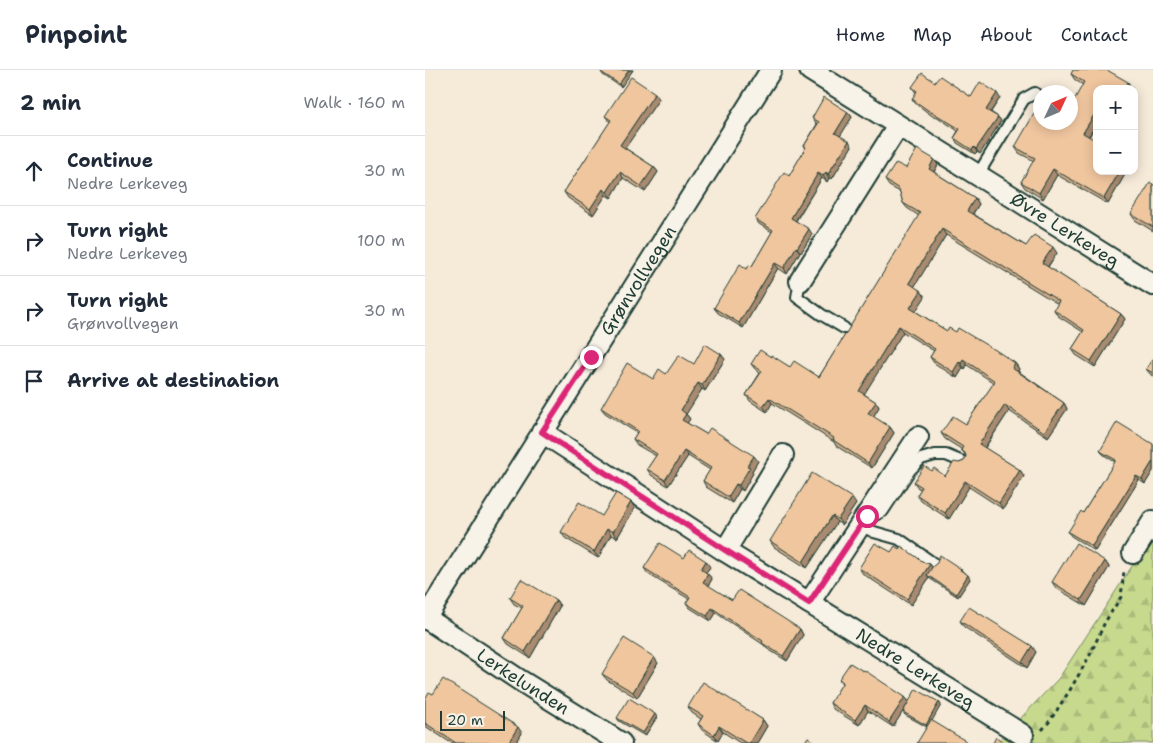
<!DOCTYPE html>
<html lang="en">
<head>
<meta charset="utf-8">
<style>
	:root { --surface:#fff; --page:#f2f2f3; --text:#1f2937; --muted:#747a83; --line:#e0e1e3 }
	body { margin:0; font-family:"Shantell Sans",sans-serif; background:var(--page); color:var(--text) }
	.controls { position:absolute; right:15px; top:15px; display:grid; overflow:hidden; border-radius:10px; box-shadow:0 2px 12px #0003 }
	.controls button { width:45px; height:45px; display:grid; place-items:center; padding:0; border:0; border-bottom:1px solid var(--line); background:var(--surface); color:var(--text); font:25px sans-serif }
	.compass { position:absolute; left:608px; top:15px; width:45px; height:45px; border-radius:50%; background:var(--surface); box-shadow:0 2px 12px #0003; rotate:46deg }
	.scale { position:absolute; left:15px; bottom:12px; width:65px; box-sizing:border-box; padding-left:5px; border:2px solid #1f3d34; border-top:0; font-size:14px; line-height:18px; white-space:nowrap; color:#1f3d34; -webkit-text-stroke:4px #f7f3e8; paint-order:stroke }
	.stop { position:absolute; width:15px; height:15px; margin:-11px; border:4px solid #db2777; border-radius:50%; background:#fff }
	.stop.end { background:#db2777; border-color:#fff; box-shadow:0 1px 5px #0008 }
	.list { margin:0; padding:0; list-style:none }
	h2 { display:flex; justify-content:space-between; align-items:center; height:65px; margin:0; padding:0 20px; font-size:21px }
	h2 small { font-size:16px; font-weight:400; color:var(--muted) }
	.list li { display:grid; grid-template-columns:32px 1fr auto; gap:15px; align-items:center; box-sizing:border-box; height:70px; padding:0 20px; border-top:1px solid var(--line) }
	.list b { display:block; font-size:19px; white-space:nowrap }
	.list p { margin:0; font-size:16px; white-space:nowrap; color:var(--muted) }
	.list em { font-size:16px; font-style:normal; color:var(--muted) }
	.icon { flex:none; width:28px; height:28px; fill:none; stroke:currentColor; stroke-width:2; stroke-linecap:round; stroke-linejoin:round }
	.map { position:relative; flex:none; width:728px; height:673px; overflow:hidden }
	header { display:flex; align-items:center; gap:30px; box-sizing:border-box; height:70px; padding:0 25px; background:var(--surface); border-bottom:1px solid var(--line) }
	header strong { font-size:24px }
	nav { display:flex; gap:28px; margin-inline-start:auto; font-size:18px }
	main { display:flex }
	aside { flex:1; background:var(--surface) }
	.map>svg:first-child { display:block }
	.forest { fill:url(#forest-firs); stroke:#738b60 }
	.lines { fill:none; stroke-linecap:round; stroke-linejoin:round }
	.lane-casing { stroke:#1f3d34; stroke-width:14 }
	.street-casing { stroke:#1f3d34; stroke-width:24 }
	.path { stroke:#1f3d34; stroke-width:3; stroke-dasharray:4 4; stroke-linecap:butt }
	.lane { stroke:#f7f3e8; stroke-width:10 }
	.street { stroke:#f7f3e8; stroke-width:20 }
	.wall { fill:#ceaa89; stroke:#1f3d34 }
	.shaded-wall { fill:#a88b6f; stroke:#1f3d34 }
	.building { fill:#f0c69f; stroke:#1f3d34 }
	.route { stroke:#db2777; stroke-width:6 }
	.labels { text-anchor:middle; stroke-width:4; stroke-linejoin:round; paint-order:stroke }
	.street-label { font-size:18px; fill:#1f3d34; stroke:#f7f3e8 }
</style>
</head>
<body>
<header>
<strong>Pinpoint</strong>
<nav><a>Home</a><a>Map</a><a>About</a><a>Contact</a></nav>
</header>
<main>
<aside>
<h2>2 min<small>Walk · 160 m</small></h2>
<ul class="list">
<li><svg class="icon" aria-label="ahead" viewBox="0 0 24 24"><path d="M12 20V5M6 11l6-6 6 6"/></svg><div><b>Continue</b><p>Nedre Lerkeveg</p></div><em>30 m</em></li>
<li><svg class="icon" aria-label="right" viewBox="0 0 24 24"><path d="M7 20v-9h11M14 6l5 5-5 5"/></svg><div><b>Turn right</b><p>Nedre Lerkeveg</p></div><em>100 m</em></li>
<li><svg class="icon" aria-label="right" viewBox="0 0 24 24"><path d="M7 20v-9h11M14 6l5 5-5 5"/></svg><div><b>Turn right</b><p>Grønvollvegen</p></div><em>30 m</em></li>
<li><svg class="icon" aria-label="arrive" viewBox="0 0 24 24"><path d="M6 21V4h12l-3 4 3 4H6"/></svg><div><b>Arrive at destination</b></div></li>
</ul>
</aside>
<div class="map">
<svg width="728" height="673" viewBox="0 0 728 673">
	<defs>
		<pattern id="forest-firs" width="22" height="20" patternUnits="userSpaceOnUse" patternTransform="scale(1.25)"><rect width="22" height="20" fill="#c7d98d"/><path d="M5 1l3.5 6h-7zM16 11l3.5 6h-7z" fill="#aabb7a"/></pattern>
	</defs>
	<rect width="100%" height="100%" fill="#f6ead9"/>
	<filter id="ink" filterUnits="userSpaceOnUse"><feTurbulence type="fractalNoise" baseFrequency=".02" numOctaves="2"/><feDisplacementMap in="SourceGraphic" scale="10" xChannelSelector="R" yChannelSelector="G"/><feConvolveMatrix kernelMatrix="1 2 1 2 8 2 1 2 1" color-interpolation-filters="sRGB"/></filter>
	<g filter="url(#ink)">
		<path class="forest" d="M728 464V673H572L634 608Z"/>
		<g class="lines">
			<g class="lane-casing">
				<g id="lane">
					<path d="M552 106 599 29 610 23"/>
					<path d="M375 211 372 227 397 245 419 258"/>
					<path d="M443 446H448L458 441 485 400 496 389 510 385H521L538 392"/>
					<path d="M435 455 449 462 474 469 508 493"/>
				</g>
			</g>
			<g class="street-casing">
				<g id="street">
					<path id="s1" d="M385 0 728 215"/>
					<path d="M375 211 473 56"/>
					<path id="s2" d="M117 362 300 481 598 665"/>
					<path d="M300 481 358 385"/>
					<path d="M708 483 728 451"/>
					<path d="M384 533 493 367"/>
					<path id="s3" d="M1 548 96 611 196 673"/>
					<path id="s4" d="M0 549 346 0"/>
				</g>
			</g>
			<path class="path" d="M617 660 624 652 645 620 665 585 680 552 696 527 699 501"/>
			<use href="#lane" class="lane"/>
			<use href="#street" class="street"/>
		</g>
		<g class="wall">
			<path d="M177 0H208L196 17 178 5 176 2Z"/>
			<path d="M646 4 707 18V19H672V53L664 67 672 101H702L683 134 632 105 618 129 600 118 596 112 609 91 594 83 590 77 616 52H646L658 15 650 10Z"/>
			<path d="M510 12 546 27 575 28 566 42 573 47 576 51 555 84 552 82 550 84 532 73 529 68 533 61 511 46 510 48 490 33 487 29 491 23 487 17Z"/>
			<path d="M230 23 234 29 200 78 229 97 233 102 220 122 198 108 186 128 181 125 168 145 143 128 139 122 185 52 180 46Z"/>
			<path d="M423 42 427 47 415 66 427 76 407 109 404 108 402 112 397 108 371 151 387 164 376 183 375 182 362 204 353 198 318 258 293 243 289 238 322 199 327 196 347 162 334 154 330 149 364 106 381 78 379 76 392 54 387 48Z"/>
			<path d="M513 95 509 102 550 128 554 134 548 144 601 176 632 183 623 197 696 244 700 249 670 297 651 285 647 279 658 262 633 246 629 240 633 234 521 165 489 217 496 221 500 227 490 241 522 261 590 293 594 299 593 301 639 333 642 339 623 367 584 341 560 378 595 400 599 406 578 439 544 417 524 449 496 431 492 425 496 419 493 418 489 412 507 401 520 406 534 393 539 391 541 386 536 379 520 369 516 363 541 354 569 313 542 295 540 299 538 298 532 308 509 293 505 287 509 281 478 262 439 324 451 332 454 337 448 347 465 357 469 363 447 398 411 376 409 372 347 333 342 342 325 331 321 325 335 303 330 299 326 294 346 287 365 297 394 307 494 146 482 138 478 133 475 122 464 116 460 110 481 98Z"/>
			<path d="M728 114V161L710 150 706 144Z"/>
			<path d="M728 288V306L726 305 721 299Z"/>
			<path d="M300 289 280 321 277 319 261 344 265 349 262 353 281 364 333 391 327 401 328 403 318 421 315 419 307 433 281 417 278 411 285 400 263 386 243 416 226 405 222 399 231 386 212 375 208 369 212 363 180 343 176 338 228 309 269 294Z"/>
			<path d="M728 374V401L720 414 714 410 670 481 646 466 643 462 658 443 690 392 679 385 675 381Z"/>
			<path d="M206 432 210 438 192 468 186 465 173 488 140 468 136 462 177 446Z"/>
			<path d="M431 434 417 455 412 452 382 498 349 477 345 471Z"/>
			<path d="M466 482 505 494 507 497 536 499 538 502 545 509 533 527 504 508 486 535 438 504 434 498Z"/>
			<path d="M259 488 285 497 281 502 287 509 283 516 307 530 375 559 378 565 362 591 341 578 339 575 291 543 286 551 265 538 261 533 264 529 223 504 219 498Z"/>
			<path d="M680 491 684 497 661 536 631 518 627 512Z"/>
			<path d="M85 528 131 530 135 536 105 588 83 574 79 568 97 538 89 534Z"/>
			<path d="M535 551 611 582 602 598 539 557Z"/>
			<path d="M233 593 212 628 182 610 177 604Z"/>
			<path d="M414 609 480 627 484 632H514L516 635 502 657 480 645 478 642 483 633 468 657 443 641 434 655 408 639 405 633 417 614Z"/>
			<path d="M8 624 97 663 91 673H26L0 656V629Z"/>
			<path d="M263 637 324 642 338 650 342 656 332 673H315L298 662 293 671 277 660 273 654 276 649 267 643Z"/>
			<path d="M232 647 220 666 194 651 192 648Z"/>
		</g>
		<g class="shaded-wall">
			<path d="M204 0H208L196 17 194 14Z"/>
			<path d="M703 12 707 18V19H699Z"/>
			<path d="M230 23 234 29 199 80 195 75Z"/>
			<path d="M572 23 575 28 564 44 561 40Z"/>
			<path d="M672 40V53L662 69 658 63Z"/>
			<path d="M423 42 427 47 414 68 410 63Z"/>
			<path d="M573 47 576 51 555 84 551 79Z"/>
			<path d="M424 71 427 76 407 109 403 104Z"/>
			<path d="M549 77 552 82 550 84 547 80Z"/>
			<path d="M509 89 513 95 507 104 504 99Z"/>
			<path d="M229 97 233 102 220 122 216 116Z"/>
			<path d="M628 99 632 105 618 129 614 123Z"/>
			<path d="M695 101H702L683 134 679 128Z"/>
			<path d="M195 102 198 108 186 128 182 122Z"/>
			<path d="M401 102 404 108 402 112 398 106Z"/>
			<path d="M393 103 397 108 369 153 366 148Z"/>
			<path d="M178 119 181 125 168 145 165 139Z"/>
			<path d="M550 128 554 134 546 146 542 141Z"/>
			<path d="M384 159 387 164 376 183 372 178Z"/>
			<path d="M517 159 521 165 488 219 484 213Z"/>
			<path d="M371 177 375 182 362 204 359 198Z"/>
			<path d="M628 177 632 183 621 199 617 193Z"/>
			<path d="M350 193 353 198 318 258 314 253Z"/>
			<path d="M496 221 500 227 489 244 485 238Z"/>
			<path d="M696 244 700 249 670 297 666 291Z"/>
			<path d="M474 256 478 262 438 326 434 321Z"/>
			<path d="M296 284 300 289 280 321 277 315Z"/>
			<path d="M538 289 542 295 540 299 536 293Z"/>
			<path d="M534 292 538 298 532 308 528 302Z"/>
			<path d="M590 293 594 299 591 303 587 298Z"/>
			<path d="M273 313 277 319 260 346 256 340Z"/>
			<path d="M344 328 347 333 342 342 338 336Z"/>
			<path d="M451 332 454 337 447 349 443 343Z"/>
			<path d="M639 333 642 339 623 367 619 362Z"/>
			<path d="M580 335 584 341 558 380 554 374Z"/>
			<path d="M261 344 265 349 261 355 257 350Z"/>
			<path d="M465 357 469 363 447 398 443 393Z"/>
			<path d="M259 381 263 386 243 416 240 410Z"/>
			<path d="M329 386 333 391 327 401 328 403 318 421 314 415 322 396Z"/>
			<path d="M728 391V401L720 414 717 409Z"/>
			<path d="M595 400 599 406 578 439 574 433Z"/>
			<path d="M711 406 714 410 670 481 667 476Z"/>
			<path d="M540 411 544 417 524 449 520 443Z"/>
			<path d="M311 414 315 419 307 433 303 427Z"/>
			<path d="M427 428 431 434 417 455 413 449Z"/>
			<path d="M206 432 210 438 192 468 188 462Z"/>
			<path d="M407 446 412 452 382 498 378 492Z"/>
			<path d="M182 459 186 465 173 488 169 482Z"/>
			<path d="M281 491 285 497 280 504 276 499Z"/>
			<path d="M680 491 684 497 661 536 656 530Z"/>
			<path d="M505 494 509 500 502 505 504 508 486 535 482 529Z"/>
			<path d="M283 504 287 509 282 518 278 512Z"/>
			<path d="M543 505 545 509 533 527 531 524Z"/>
			<path d="M131 530 135 536 105 588 100 582Z"/>
			<path d="M287 538 291 543 286 551 282 546Z"/>
			<path d="M375 559 378 565 362 591 358 586Z"/>
			<path d="M607 576 611 582 602 598 597 592Z"/>
			<path d="M229 587 233 593 212 628 208 622Z"/>
			<path d="M480 627 484 632 468 657 464 652Z"/>
			<path d="M514 632 516 635 503 658 501 655Z"/>
			<path d="M440 635 443 641 434 655 430 650Z"/>
			<path d="M230 644 232 647 220 666 218 663Z"/>
			<path d="M338 650 342 656 332 673H324Z"/>
			<path d="M294 656 298 662 293 671 289 665Z"/>
			<path d="M93 657 97 663 91 673H83Z"/>
		</g>
		<g class="building">
			<path d="M177 0H204L194 14 176 2Z"/>
			<path d="M648 0H682L703 12 699 19H672V40L658 63 672 71V101H695L679 128 628 99 614 123 596 112 610 88 590 77 613 37 616 38V52H646V36L659 12 646 4Z"/>
			<path d="M497 3 510 12 515 6 546 27 555 12 572 23 561 40 573 47 551 79 549 77 547 80 529 68 535 59 507 42V43L487 29 492 21 487 17Z"/>
			<path d="M206 7 230 23 195 75 229 97 216 116 195 102 182 122 178 119 165 139 139 122 186 50 180 46Z"/>
			<path d="M399 27 423 42 410 63 424 71 403 104 401 102 398 106 393 103 366 148 384 159 372 178 371 177 359 198 350 193 314 253 289 238 315 194 322 199 324 195 327 196 348 160 330 149 359 102 364 106 381 77 379 76 394 52 387 48Z"/>
			<path d="M492 79 509 89 504 99 550 128 542 141 601 176 609 165 628 177 617 193 696 244 666 291 647 279 659 260 629 240 634 231 517 159 484 213 496 221 485 238 522 261 524 258 531 262 533 258 568 279H569L590 293 587 298 639 333 619 362 580 335 554 374 595 400 574 433 540 411 520 443 492 425 497 417 489 412 499 396 507 401 509 398 520 406 529 392 534 393 539 391 541 386 540 383 536 380 538 377 516 363 528 346 541 354 570 311 538 289 536 293 534 292 528 302 505 287 510 279 474 256 434 321 451 332 443 343 465 357 443 393 408 370 409 368 344 328 338 336 321 325 337 301 326 294 335 280 346 287V285L365 297 369 291 394 307 495 143 478 133 474 119 460 110 471 93 481 98Z"/>
			<path d="M725 113 728 114V157L706 144Z"/>
			<path d="M280 274 296 284 277 315 273 313 256 340 261 344 257 350 281 364 285 358 329 386 322 396 325 397 314 415 311 414 303 427 278 411 286 398 259 381 240 410 222 399 232 384 208 369 213 361 176 338 202 293 228 309 234 299 241 304 254 285 269 294Z"/>
			<path d="M728 288V303L721 299Z"/>
			<path d="M692 352 728 374V391L717 409 711 406 667 476 643 462 656 441 658 443 691 390 675 381Z"/>
			<path d="M387 403 427 428 413 449 407 446 378 492 345 471Z"/>
			<path d="M191 423 206 432 188 462 182 459 169 482 136 462 154 432 177 446Z"/>
			<path d="M235 473 259 488 264 480 281 491 276 499 283 504 278 512 307 530 314 520 375 559 358 586 337 573 338 571 287 538 282 546 261 533 265 527 219 498Z"/>
			<path d="M450 473 466 482 470 476 474 479 476 476 500 493 505 494 482 529 434 498Z"/>
			<path d="M651 473 680 491 656 530 627 512Z"/>
			<path d="M515 485 536 499 535 500 543 505 531 524 502 505 508 496 512 493 513 489Z"/>
			<path d="M96 509 131 530 100 582 79 568 98 536 85 528Z"/>
			<path d="M544 537 607 576 597 592 535 551Z"/>
			<path d="M199 568 229 587 208 622 177 604Z"/>
			<path d="M425 593 438 601 439 600 480 627 464 652 440 635 430 650 405 633 418 612 414 609Z"/>
			<path d="M18 609 93 657 83 673H31L0 653V629L4 622 8 624Z"/>
			<path d="M278 612 338 650 324 673H321L294 656 289 665 273 654 278 646 263 637Z"/>
			<path d="M491 619 514 632 501 655 478 642Z"/>
			<path d="M204 628 230 644 218 663 192 648Z"/>
			<path d="M506 650 544 673H492Z"/>
			<path d="M383 667 391 673H379Z"/>
			<path d="M571 667 580 673H568Z"/>
		</g>
	</g>
	<g class="lines" filter="url(#ink)">
		<path class="route" d="M166 287 117 362 300 480 384 533 442 446"/>
	</g>
	<g class="labels">
		<g class="street-label">
			<text dy="6" stroke="none"><textPath href="#s1" startOffset="301">Øvre Lerkeveg</textPath></text>
			<text dy="6" stroke="none"><textPath href="#s4" startOffset="400">Grønvollvegen</textPath></text>
			<text dy="6" stroke="none"><textPath href="#s2" startOffset="442">Nedre Lerkeveg</textPath></text>
			<text dy="6" stroke="none"><textPath href="#s3" startOffset="116">Lerkelunden</textPath></text>
		</g>
	</g>
</svg>
<div class="controls">
<button>+</button>
<button>−</button>
</div>
<svg class="compass" viewBox="-18 -18 36 36"><path d="M0-13l5 13h-10z" fill="#e53935"/><path d="M0 13l5-13h-10z" fill="#747a83"/></svg>
<div class="scale">20 m</div>
<div class="stop" style="left:442px;top:446px"></div>
<div class="stop end" style="left:166px;top:287px"></div>
</div>
</main>
</body>
</html>
